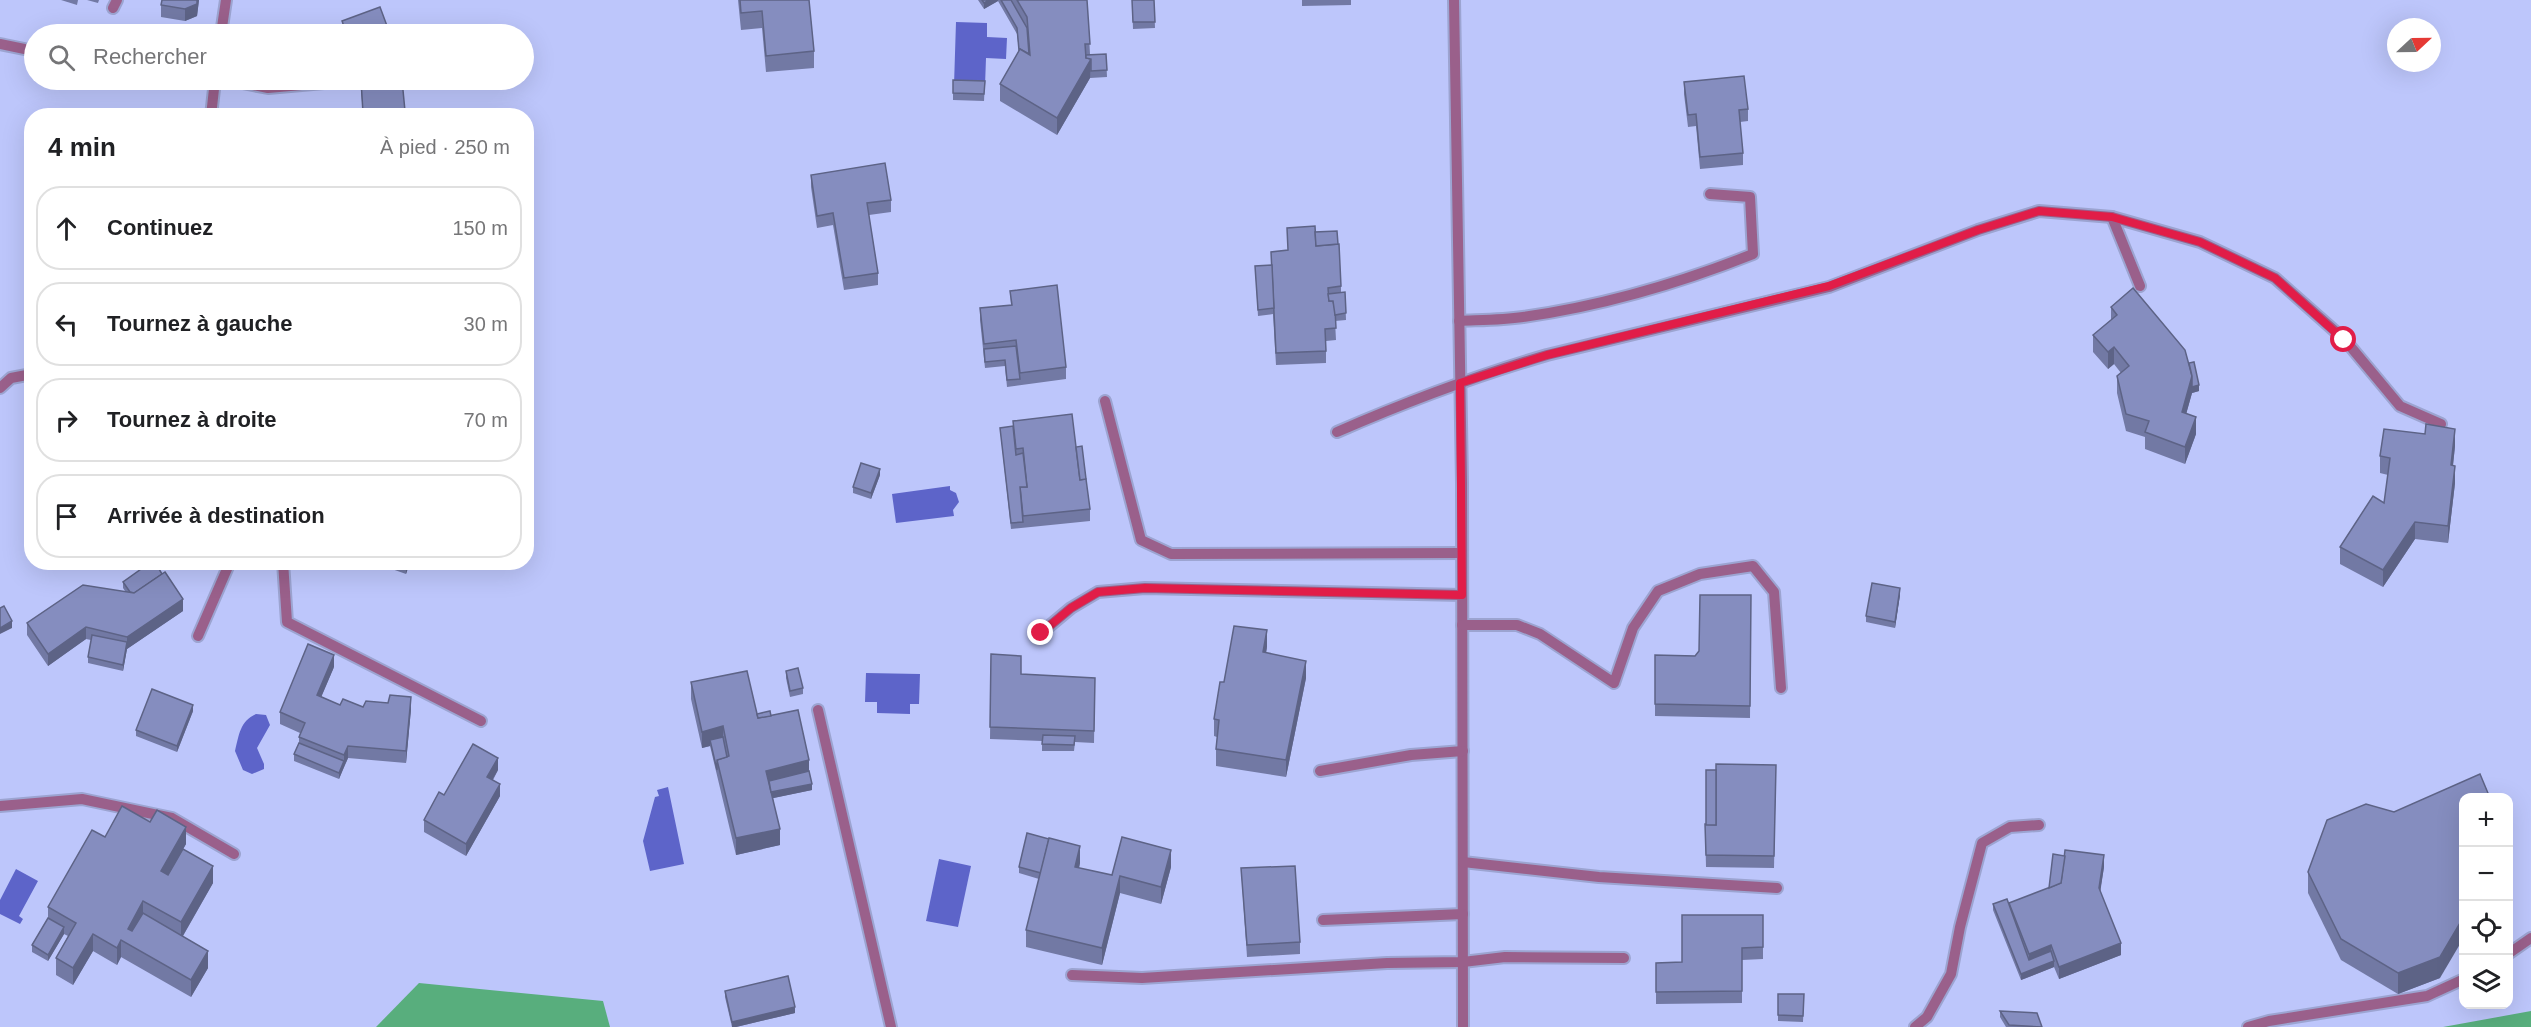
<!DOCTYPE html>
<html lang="fr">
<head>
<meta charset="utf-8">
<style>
	:root { --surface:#fff; --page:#f2f2f2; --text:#202124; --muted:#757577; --line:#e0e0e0 }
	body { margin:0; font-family:Arial,sans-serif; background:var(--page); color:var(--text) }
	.controls { position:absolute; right:18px; bottom:18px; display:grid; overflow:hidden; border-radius:12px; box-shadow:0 6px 24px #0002 }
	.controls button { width:54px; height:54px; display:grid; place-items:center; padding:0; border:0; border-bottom:2px solid var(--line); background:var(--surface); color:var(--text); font:30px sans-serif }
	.compass { position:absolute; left:2387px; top:18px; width:54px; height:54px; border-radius:50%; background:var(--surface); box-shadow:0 6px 24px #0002; rotate:68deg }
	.stop { position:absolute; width:18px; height:18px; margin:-14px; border:4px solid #e11d48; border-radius:50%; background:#fff }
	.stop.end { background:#e11d48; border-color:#fff; box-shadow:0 2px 6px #0008 }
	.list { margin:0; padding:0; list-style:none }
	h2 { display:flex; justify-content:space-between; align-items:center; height:78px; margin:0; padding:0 24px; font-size:26px }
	h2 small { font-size:20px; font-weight:400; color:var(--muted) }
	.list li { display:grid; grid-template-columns:39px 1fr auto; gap:18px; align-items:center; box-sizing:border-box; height:84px; margin:0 12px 12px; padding:0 12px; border:2px solid var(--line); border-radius:24px }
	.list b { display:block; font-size:22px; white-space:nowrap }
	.list em { font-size:20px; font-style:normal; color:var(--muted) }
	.icon { flex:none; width:33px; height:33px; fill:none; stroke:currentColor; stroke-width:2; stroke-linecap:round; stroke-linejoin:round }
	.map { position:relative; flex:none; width:2531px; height:1027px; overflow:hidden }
	.search { position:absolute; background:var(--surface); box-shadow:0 6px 24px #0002; left:24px; top:24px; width:510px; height:66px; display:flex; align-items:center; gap:15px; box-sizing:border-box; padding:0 21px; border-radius:33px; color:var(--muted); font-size:22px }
	.panel { position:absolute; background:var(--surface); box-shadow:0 6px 24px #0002; left:24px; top:108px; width:510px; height:462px; border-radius:24px }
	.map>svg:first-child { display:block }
	.green { fill:#58ae7d }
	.water { fill:#5d64c9 }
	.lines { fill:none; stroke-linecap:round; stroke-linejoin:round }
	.minor-casing { stroke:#9ca4d1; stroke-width:14 }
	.minor { stroke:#9a608b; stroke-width:10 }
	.wall { fill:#7279a4 }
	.shaded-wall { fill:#5d6386 }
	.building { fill:#858dbf; stroke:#5d6386; stroke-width:1.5 }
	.route { stroke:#e11d48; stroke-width:8 }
</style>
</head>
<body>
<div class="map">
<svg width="2531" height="1027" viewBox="0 0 2531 1027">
	<rect width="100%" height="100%" fill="#bdc6fb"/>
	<g class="green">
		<path d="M419 983 603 1001 610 1027H376Z"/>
		<path d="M2531 1011V1027H2443Z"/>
	</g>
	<g class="water">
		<path d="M956 22 987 23V37L1007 38 1006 59 986 58 985 86 954 85Z"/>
		<path d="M950 486V490L956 493 959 502 953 510 954 516 896 523 892 494Z"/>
		<path d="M866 673 920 674 919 704H910V714L877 713V702H865Z"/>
		<path d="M256 714 266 715 270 725 257 748 264 764V769L252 774 243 770 235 751C239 735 240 721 256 714Z"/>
		<path d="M668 787 684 864 650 871 643 841 655 797 659 796 657 790Z"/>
		<path d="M939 859 971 866 958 927 926 921Z"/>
		<path d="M16 869 38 881 19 916 23 919 20 924 0 914V900Z"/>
	</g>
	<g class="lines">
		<g class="minor-casing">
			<g id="minor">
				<path d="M1454 0 1462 483 1463 1027"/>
				<path d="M113 8 117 0"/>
				<path d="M221 34 226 0"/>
				<path d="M0 44 34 51"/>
				<path d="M227 80 268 88 324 83"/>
				<path d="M211 116 215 80"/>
				<path d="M2112 217 2140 286"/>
				<path d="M1459 321C1480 320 1502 320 1523 317 1601 306 1680 283 1753 254L1750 197 1710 194"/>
				<path d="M0 388 11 378 32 374"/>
				<path d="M1105 401 1141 540 1171 554 1462 553"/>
				<path d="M1337 432C1406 402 1475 376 1547 355L1829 287 1978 230 2039 211 2112 217 2200 242 2275 278 2345 340 2400 406 2441 424"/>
				<path d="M283 562 287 622 481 721"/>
				<path d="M1462 625H1517L1540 634 1614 683 1633 628 1658 591 1700 574 1753 566 1774 592 1781 688"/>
				<path d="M1041 633 1071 608 1098 592 1145 588 1462 595"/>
				<path d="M198 636 230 562"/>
				<path d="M818 710 891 1027"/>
				<path d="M1320 771 1411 755 1463 751"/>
				<path d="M0 806 82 799 172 818 234 854"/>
				<path d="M1463 862 1599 877 1777 888"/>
				<path d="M1323 920 1463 914"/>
				<path d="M2508 954 2531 938"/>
				<path d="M1072 975 1142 978 1387 963 1463 962 1505 957 1624 958"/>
				<path d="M1915 1027 1927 1017 1951 974 1960 927 1982 843 2010 827 2039 825"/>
				<path d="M2248 1027 2269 1021 2427 996 2464 979"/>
			</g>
		</g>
		<use href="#minor" class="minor"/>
	</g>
	<g class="wall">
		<path d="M61 0H78L77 5Z"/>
		<path d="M87 0H99L98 3Z"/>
		<path d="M199 0 197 16 185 21 161 17V5Z"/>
		<path d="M738 0H809L814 51V68L766 72 762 28 741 30Z"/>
		<path d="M978 0H1087L1090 54H1106L1107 77 1090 78 1057 135 1000 101V84L1019 51 1017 34 998 1 984 9Z"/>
		<path d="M1132 0H1154L1155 28 1133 29Z"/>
		<path d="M1302 0H1351V5L1302 6Z"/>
		<path d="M342 21 390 34H343Z"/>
		<path d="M360 80H402L405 116H354L363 113Z"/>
		<path d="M953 80 985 81 984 101 953 100Z"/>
		<path d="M1684 82 1748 109V121L1740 122 1743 153V165L1700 169 1696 126 1688 127 1684 94Z"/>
		<path d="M811 175 891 200V212L869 215 878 273V285L844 290 833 225 817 228 811 187Z"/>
		<path d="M1315 232 1341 286V292H1345L1346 320 1335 321 1336 340 1326 341V363L1276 365 1273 314 1258 316 1255 266 1271 265V252L1288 250Z"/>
		<path d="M1010 291 1066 367V379L1007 387 1005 366 985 368 980 320V308L1011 305Z"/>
		<path d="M2111 307 2189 363 2199 391 2192 393 2186 414 2196 434 2185 464 2145 449V437L2126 431 2117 393V376L2121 373 2114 364 2108 369 2093 352V335L2111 320Z"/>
		<path d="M1013 421 1076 447 1090 509V521L1011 529 1000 428 1013 427Z"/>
		<path d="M2455 446 2453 466 2455 483 2448 543 2415 539 2383 587 2340 564V547L2384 503 2388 475 2380 473V456Z"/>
		<path d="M880 475 871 499 853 493V487Z"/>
		<path d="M372 562H410L406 574Z"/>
		<path d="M123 582 183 611 127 649 123 671 88 663V657L91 640 86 639 48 666 27 635V623L125 591 123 588Z"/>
		<path d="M1751 595 1750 718 1655 716V655L1695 656Z"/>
		<path d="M1900 595 1895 628 1866 622V616Z"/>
		<path d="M1267 647 1266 653 1306 678 1286 777 1216 766V749L1217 737 1214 736V719L1224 682Z"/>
		<path d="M991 654 1021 674 1095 678 1094 743 1075 742 1074 751H1042V741L990 739Z"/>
		<path d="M334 667 321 697 340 705 363 707 411 709 406 763 348 758 339 779 294 761V754L299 743V737L300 733 280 724V712Z"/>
		<path d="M786 671 803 688V694L790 697 786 678Z"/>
		<path d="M691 682 757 714 771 716 809 771 812 790 773 798 780 845 736 855 710 746 702 748 691 699Z"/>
		<path d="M193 711 177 752 136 736V730Z"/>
		<path d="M1776 765 1774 868 1706 867 1705 824Z"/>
		<path d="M498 770 493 780 500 796 466 856 424 832V820L444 795Z"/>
		<path d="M2463 798 2440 978 2398 994 2341 960 2308 893V872L2394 812Z"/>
		<path d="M105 837 186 844 183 849 213 883 183 936 208 968 191 997 121 957 117 965 93 951 73 985 56 975V958L68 936 64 934 48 961 32 952V945L48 918V907Z"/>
		<path d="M1080 863 1079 868 1112 875 1171 867 1161 904 1120 893 1102 965 1026 947V930L1039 879 1019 873V867Z"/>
		<path d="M2104 867 2100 891 2121 955 2059 979 2054 967 2021 980 1993 910V904L2009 906V903Z"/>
		<path d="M1241 868 1300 942V954L1247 957Z"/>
		<path d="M1763 915V959L1742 960V1003L1656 1004V963L1682 962Z"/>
		<path d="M725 991 795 1013 736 1027H732L725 997Z"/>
		<path d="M1778 994H1804L1803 1022 1778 1021Z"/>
		<path d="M2000 1011 2042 1027H2006L2000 1017Z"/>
	</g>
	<g class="shaded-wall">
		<path d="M197 0H199L197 16 185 21V9Z"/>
		<path d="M989 0H998V1L984 9V3Z"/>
		<path d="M1091 59 1090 78 1057 135V118Z"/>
		<path d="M2114 347V364L2108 369V352Z"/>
		<path d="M2192 376 2199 385V391L2192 393 2182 429V412Z"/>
		<path d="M2196 417V434L2185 464V447Z"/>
		<path d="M2455 429V446L2451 482V465Z"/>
		<path d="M2455 466V483L2448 543V526Z"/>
		<path d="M880 469V475L871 499V493Z"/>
		<path d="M2415 522V539L2383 587V570Z"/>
		<path d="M408 562H410L406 574V568Z"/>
		<path d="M1900 588V595L1895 628V622Z"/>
		<path d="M183 599V611L127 649 123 671V665L127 642V637Z"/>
		<path d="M12 621V628L0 634V628Z"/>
		<path d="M86 627V639L48 666V654Z"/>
		<path d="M1267 630V647L1263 669V652Z"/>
		<path d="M334 655V667L317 707V695Z"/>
		<path d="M1306 661V678L1286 777V760Z"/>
		<path d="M411 697V709L406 763V751Z"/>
		<path d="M193 705V711L177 752V746Z"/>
		<path d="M723 726V743L710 740V746L702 748V732Z"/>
		<path d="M348 746V758L344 767V755Z"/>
		<path d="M498 758V770L487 789V777Z"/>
		<path d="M809 760V777L768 787 766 771Z"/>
		<path d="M344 761V767L339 779V773Z"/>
		<path d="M500 784V796L466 856V844Z"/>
		<path d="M812 784V790L769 799V793Z"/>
		<path d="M186 827V844L161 888V871Z"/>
		<path d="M780 829V845L736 855V838Z"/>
		<path d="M1080 846V863L1075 884V867Z"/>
		<path d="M1171 850V867L1161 904V887Z"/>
		<path d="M2104 855V867L2099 900V888Z"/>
		<path d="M213 866V883L181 939V922Z"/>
		<path d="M1120 876V893L1102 965V948Z"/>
		<path d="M143 901V918L129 944 128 929Z"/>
		<path d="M2463 918V939L2440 978 2398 994V973Z"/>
		<path d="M64 927V934L48 961V955Z"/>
		<path d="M93 934V951L73 985V968Z"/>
		<path d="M121 940V957L117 965V948Z"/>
		<path d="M2121 943V955L2059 979V967Z"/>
		<path d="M2051 945V957L2029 966V954Z"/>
		<path d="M208 951V968L191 997V980Z"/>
		<path d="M2054 961V967L2021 980V974Z"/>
		<path d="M795 1007V1013L736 1027H732V1022Z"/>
	</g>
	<g class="building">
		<path d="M162 0H197V4L185 9 161 5Z"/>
		<path d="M740 0H809L814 51 766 56 762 11 741 13Z"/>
		<path d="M982 0H989L984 3Z"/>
		<path d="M1001 0H1011L1027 28 1029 54 1020 49 1019 50 1017 28Z"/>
		<path d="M1017 0H1087L1090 44H1085L1086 58 1091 59 1057 118 1000 84 1020 49 1030 55 1027 17Z"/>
		<path d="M1132 0H1154L1155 22H1133Z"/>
		<path d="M380 7 390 34H347L342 21Z"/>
		<path d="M1106 54 1107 70 1091 71V59L1086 58V55Z"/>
		<path d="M1744 76 1748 109 1739 110 1743 153 1700 157 1696 114 1688 115 1684 82Z"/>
		<path d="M361 80H402L405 111H401L402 116H354V114L363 113Z"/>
		<path d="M953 80 985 81 984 94 953 93Z"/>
		<path d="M885 163 891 200 867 203 878 273 844 278 833 213 817 216 811 175Z"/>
		<path d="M1315 226 1316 246 1339 244 1341 286 1328 288 1329 301H1333L1335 309 1336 328 1325 329 1326 351 1276 353 1271 252 1288 250 1287 228Z"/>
		<path d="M1337 231 1338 244 1316 246 1315 232Z"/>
		<path d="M1272 265 1274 308 1258 310 1255 266Z"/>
		<path d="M1057 285 1066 367 1020 373 1016 340 984 344 980 308 1012 305 1010 291Z"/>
		<path d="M2133 288 2185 350 2192 376 2182 412 2196 417 2185 447 2145 432 2149 421 2126 414 2117 376 2129 366 2114 347 2108 352 2093 335 2117 315 2111 307Z"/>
		<path d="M1345 292 1346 313 1335 315 1333 301H1329L1328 294Z"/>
		<path d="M1016 346 1020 379 1007 380 1005 360 985 362 984 349Z"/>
		<path d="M2194 362 2199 385 2192 387V376L2189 363Z"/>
		<path d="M1072 414 1080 480 1086 479 1090 509 1023 516 1020 487H1027L1023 448 1016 449 1013 421Z"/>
		<path d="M2426 424 2455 429 2451 465 2455 466 2448 526 2415 522 2383 570 2340 547 2373 496 2384 503 2390 458 2380 456 2384 429 2425 434Z"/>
		<path d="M1013 426 1016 455 1023 453 1027 487H1020L1023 522 1011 523 1000 428Z"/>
		<path d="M1082 446 1086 479 1080 480 1076 447Z"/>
		<path d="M861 463 880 469 871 493 853 487Z"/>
		<path d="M151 562H155L162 574 134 593 130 592 123 582Z"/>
		<path d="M391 562H408L406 568Z"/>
		<path d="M165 572 183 599 127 637 86 627 48 654 27 623 83 585 134 593Z"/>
		<path d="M1872 583 1900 588 1895 622 1866 616Z"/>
		<path d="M1700 595H1751L1750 706 1655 704V655L1695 656 1699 651Z"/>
		<path d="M4 606 12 621 0 628V608Z"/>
		<path d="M1234 626 1267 630 1263 652 1306 661 1286 760 1216 749 1219 720 1214 719 1220 682H1224Z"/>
		<path d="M92 635 127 642 123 665 88 657Z"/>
		<path d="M308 644 334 655 317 695 340 705 343 699 363 707 366 701 388 703 390 695 411 697 406 751 348 746 344 755 299 737 305 723 280 712Z"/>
		<path d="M991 654 1021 656V674L1095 678 1094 731 990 727Z"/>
		<path d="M798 668 803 688 790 691 786 671Z"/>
		<path d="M747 671 758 718 798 710 809 760 766 771 780 829 736 838 717 760 729 756 723 726 702 732 691 682Z"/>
		<path d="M152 689 193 705 177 746 136 730Z"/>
		<path d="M770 711 771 716 758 718 757 714Z"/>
		<path d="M1043 735 1075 736 1074 745 1042 744Z"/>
		<path d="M723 737 727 757 717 760V770L710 740Z"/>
		<path d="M299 743 344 761 339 773 294 754Z"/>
		<path d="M473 744 498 758 487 777 500 784 466 844 424 820 439 792 444 795Z"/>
		<path d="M1716 764 1776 765 1774 856 1706 855 1705 824 1716 825Z"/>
		<rect x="1706" y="770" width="10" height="55"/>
		<path d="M809 771 812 784 771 792 769 781Z"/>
		<path d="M2480 774 2490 798H2463V918L2440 957 2398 973 2341 939 2308 872 2327 820 2366 804 2394 812Z"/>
		<path d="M122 806 150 822 157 810 186 827 161 871 168 875 183 849 213 866 181 922 143 901 128 929 132 931 143 913 208 951 191 980 121 940 117 948 93 934 73 968 56 958 76 923 48 907 92 830 105 837Z"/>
		<path d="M1027 833 1049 839 1041 873 1019 867Z"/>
		<path d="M1122 837 1171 850 1161 887 1120 876 1102 948 1026 930 1049 838 1080 846 1075 867 1112 875Z"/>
		<path d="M2065 850 2104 855 2099 888 2121 943 2059 967 2051 945 2029 954 2009 903 2061 883Z"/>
		<path d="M2053 854 2065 856 2061 883 2049 888Z"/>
		<path d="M1295 866 1300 942 1247 945 1241 868Z"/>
		<path d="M2007 899 2029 960 2051 951 2054 961 2021 974 1993 904Z"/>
		<path d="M1682 915H1763V947L1742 948V991L1656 992V963L1682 962Z"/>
		<path d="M48 918 64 927 48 955 32 945Z"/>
		<path d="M788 976 795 1007 732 1022 725 991Z"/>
		<path d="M1778 994H1804L1803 1016 1778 1015Z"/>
		<path d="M2000 1011 2037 1013 2042 1027 2009 1025Z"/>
	</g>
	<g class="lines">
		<path class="route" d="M1041 633 1071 608 1098 592 1145 588 1462 595 1460 383 1547 355 1829 286 1978 230 2039 211 2112 217 2200 242 2275 278 2344 340"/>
	</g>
</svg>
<div class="controls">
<button>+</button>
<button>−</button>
<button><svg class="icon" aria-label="locate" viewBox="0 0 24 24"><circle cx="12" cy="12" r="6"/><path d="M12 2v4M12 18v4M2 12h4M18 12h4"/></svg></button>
<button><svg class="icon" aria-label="layers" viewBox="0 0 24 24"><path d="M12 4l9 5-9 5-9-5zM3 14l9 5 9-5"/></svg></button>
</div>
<svg class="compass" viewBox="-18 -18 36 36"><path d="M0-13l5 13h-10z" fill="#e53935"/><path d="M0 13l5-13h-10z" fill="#757577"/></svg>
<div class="stop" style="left:2344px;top:340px"></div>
<div class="stop end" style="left:1041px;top:633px"></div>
<div class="search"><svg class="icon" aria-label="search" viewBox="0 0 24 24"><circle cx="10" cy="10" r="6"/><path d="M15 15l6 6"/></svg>Rechercher</div>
<section class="panel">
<h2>4 min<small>À pied · 250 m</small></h2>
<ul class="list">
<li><svg class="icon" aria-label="ahead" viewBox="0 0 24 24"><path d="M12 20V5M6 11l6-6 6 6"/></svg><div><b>Continuez</b></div><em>150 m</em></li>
<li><svg class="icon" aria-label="left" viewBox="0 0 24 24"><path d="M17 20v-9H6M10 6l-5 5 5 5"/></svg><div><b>Tournez à gauche</b></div><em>30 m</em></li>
<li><svg class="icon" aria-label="right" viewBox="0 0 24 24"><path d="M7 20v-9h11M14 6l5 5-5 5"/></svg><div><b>Tournez à droite</b></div><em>70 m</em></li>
<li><svg class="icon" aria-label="arrive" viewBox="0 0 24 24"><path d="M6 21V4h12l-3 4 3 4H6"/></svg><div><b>Arrivée à destination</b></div></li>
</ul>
</section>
</div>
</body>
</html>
